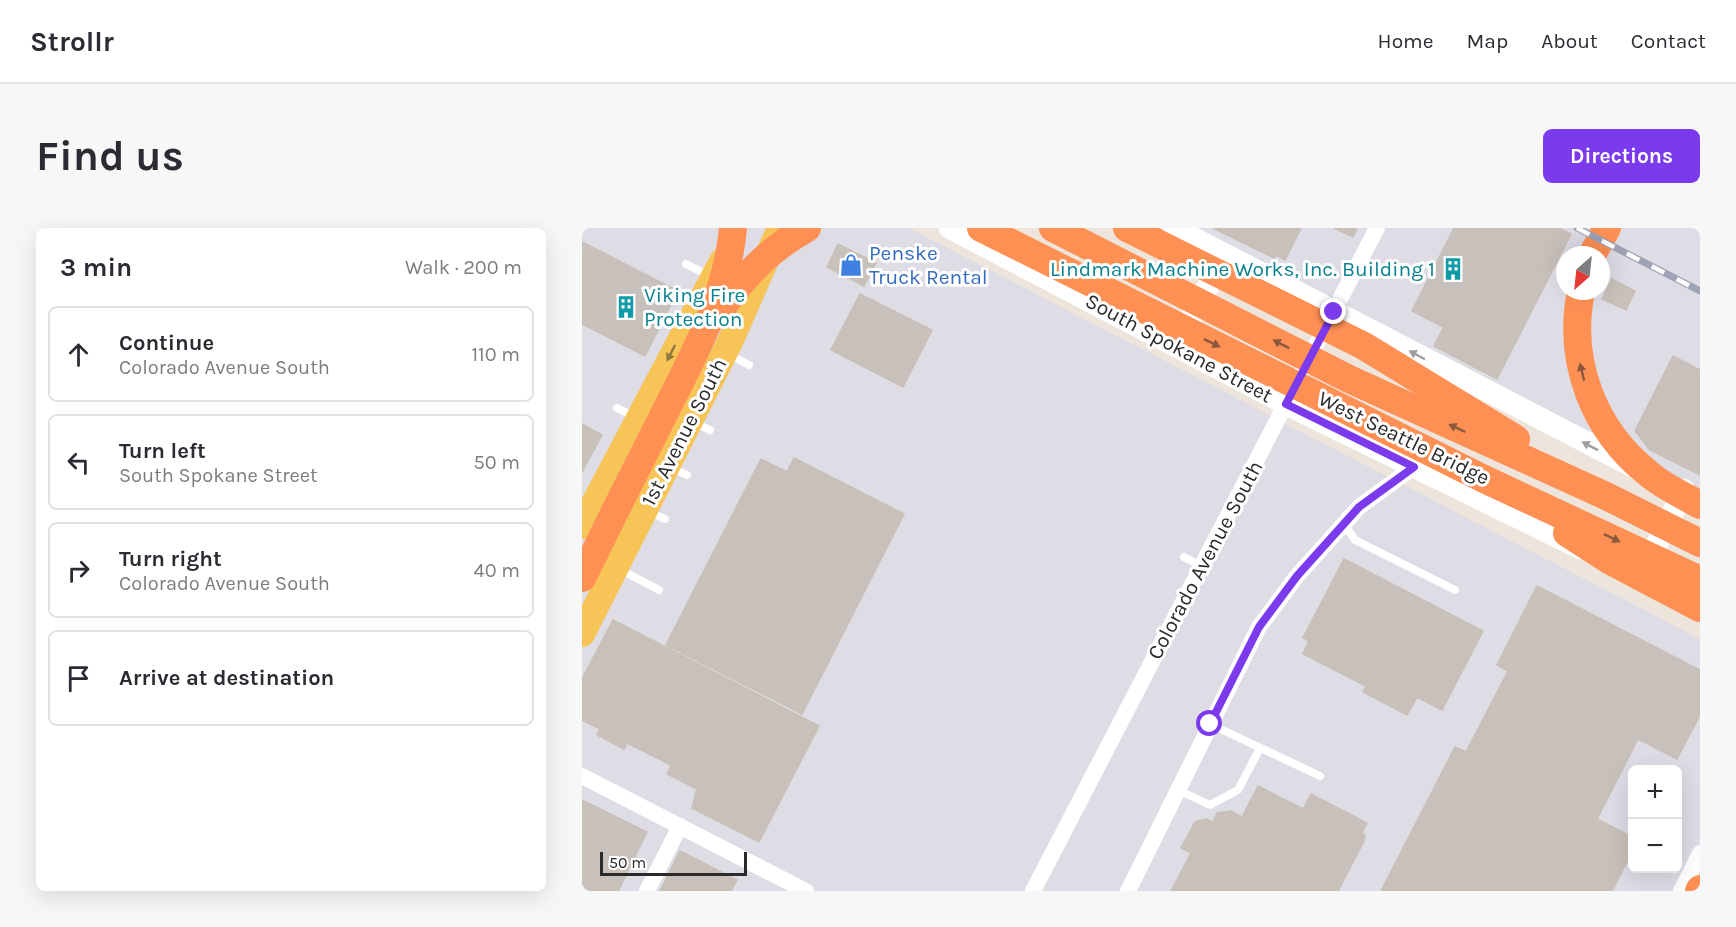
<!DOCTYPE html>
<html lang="en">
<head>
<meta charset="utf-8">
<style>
	:root { --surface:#fff; --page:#f7f7f7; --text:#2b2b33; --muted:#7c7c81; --line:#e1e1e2; --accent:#7c3aed }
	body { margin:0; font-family:Karla,sans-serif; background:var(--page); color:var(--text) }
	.controls { position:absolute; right:18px; bottom:18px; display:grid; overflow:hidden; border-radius:9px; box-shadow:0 6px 24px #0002 }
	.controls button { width:54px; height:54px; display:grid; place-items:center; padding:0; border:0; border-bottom:2px solid var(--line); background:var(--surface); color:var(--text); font:30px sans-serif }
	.compass { position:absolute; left:974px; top:18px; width:54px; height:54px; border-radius:50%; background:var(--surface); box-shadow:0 6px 24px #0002; rotate:207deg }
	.scale { position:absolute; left:18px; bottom:15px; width:147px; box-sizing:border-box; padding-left:6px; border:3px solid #2a2a2a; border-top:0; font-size:16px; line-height:21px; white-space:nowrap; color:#2a2a2a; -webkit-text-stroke:4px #fff; paint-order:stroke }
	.stop { position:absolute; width:18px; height:18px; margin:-14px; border:4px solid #7c3aed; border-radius:50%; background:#fff }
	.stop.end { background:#7c3aed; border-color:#fff; box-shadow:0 2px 6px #0008 }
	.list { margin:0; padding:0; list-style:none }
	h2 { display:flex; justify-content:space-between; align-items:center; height:78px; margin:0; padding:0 24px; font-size:26px }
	h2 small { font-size:20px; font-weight:400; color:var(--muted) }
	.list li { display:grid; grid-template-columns:39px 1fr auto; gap:18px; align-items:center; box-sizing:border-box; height:96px; margin:0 12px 12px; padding:0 12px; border:2px solid var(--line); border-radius:9px }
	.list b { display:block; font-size:22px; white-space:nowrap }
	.list p { margin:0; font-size:20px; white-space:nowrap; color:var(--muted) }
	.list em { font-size:20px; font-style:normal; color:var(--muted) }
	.icon { flex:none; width:33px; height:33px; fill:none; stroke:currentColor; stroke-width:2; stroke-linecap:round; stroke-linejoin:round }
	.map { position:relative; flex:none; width:1118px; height:663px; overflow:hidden; border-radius:9px }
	header { display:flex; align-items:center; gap:36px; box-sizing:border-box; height:84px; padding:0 30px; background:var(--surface); border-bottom:2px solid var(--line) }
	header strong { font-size:28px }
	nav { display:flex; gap:33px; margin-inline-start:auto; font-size:21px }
	.intro { display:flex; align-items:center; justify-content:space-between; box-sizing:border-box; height:144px; padding:0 36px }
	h1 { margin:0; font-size:42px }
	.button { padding:15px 27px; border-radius:9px; background:var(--accent); color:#fff; font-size:21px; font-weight:700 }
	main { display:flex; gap:36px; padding:0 36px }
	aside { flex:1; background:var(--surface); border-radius:9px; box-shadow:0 6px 24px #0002 }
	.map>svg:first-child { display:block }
	.industrial { fill:#dedce5; fill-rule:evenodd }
	.building { fill:#c8c1bb; stroke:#c8c0b5; stroke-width:1.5 }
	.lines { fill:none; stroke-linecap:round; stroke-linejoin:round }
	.lane { stroke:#fff; stroke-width:8 }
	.street { stroke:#fff; stroke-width:16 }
	.secondary { stroke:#fff; stroke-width:22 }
	.primary { stroke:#f6c457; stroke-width:26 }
	.highway { stroke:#ff9054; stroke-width:28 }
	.rail-casing { stroke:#9ea3b5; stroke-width:7 }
	.rail { stroke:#fff; stroke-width:4.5; stroke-dasharray:14; stroke-linecap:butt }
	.oneway { fill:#8a583d }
	.oneway2 { fill:#907740 }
	.oneway3 { fill:#9f9f9f }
	.route { stroke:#7c3aed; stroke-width:8 }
	.labels { text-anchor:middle; stroke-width:6; stroke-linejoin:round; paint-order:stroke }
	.shop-label { font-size:21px; fill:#366cbe; stroke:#fff; text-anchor:start }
	.culture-label { font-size:21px; fill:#0d838f; stroke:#fff; text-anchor:end }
	.street-label { font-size:21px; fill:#2a2a2a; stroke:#fff }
</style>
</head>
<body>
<header>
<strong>Strollr</strong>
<nav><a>Home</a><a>Map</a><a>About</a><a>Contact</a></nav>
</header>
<div class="intro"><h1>Find us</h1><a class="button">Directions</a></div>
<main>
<aside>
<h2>3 min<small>Walk · 200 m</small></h2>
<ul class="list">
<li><svg class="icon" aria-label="ahead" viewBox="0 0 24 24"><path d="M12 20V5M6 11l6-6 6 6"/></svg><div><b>Continue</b><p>Colorado Avenue South</p></div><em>110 m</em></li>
<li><svg class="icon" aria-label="left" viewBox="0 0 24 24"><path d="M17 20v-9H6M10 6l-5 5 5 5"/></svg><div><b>Turn left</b><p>South Spokane Street</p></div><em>50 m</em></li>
<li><svg class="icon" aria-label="right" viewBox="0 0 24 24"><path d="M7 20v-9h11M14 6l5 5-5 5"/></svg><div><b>Turn right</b><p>Colorado Avenue South</p></div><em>40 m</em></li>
<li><svg class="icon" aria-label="arrive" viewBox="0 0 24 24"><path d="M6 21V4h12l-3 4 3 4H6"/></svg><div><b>Arrive at destination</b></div></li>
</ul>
</aside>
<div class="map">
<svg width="1118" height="663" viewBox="0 0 1118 663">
	<rect width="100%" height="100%" fill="#ede4db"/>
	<g class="industrial">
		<path d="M0 0H327L1118 411V663H0ZM1050 542H1096V640H1050Z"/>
		<path d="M591 0H1118V279ZM983 27H1019V63H983Z"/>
	</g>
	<g class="building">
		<path d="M631 0H719L703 32 694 27 692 30Z"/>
		<path d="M752 0H775L771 9Z"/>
		<path d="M872 0H912L861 99 830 83Z"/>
		<path d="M912 0H977L989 6 915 151 852 118Z"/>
		<path d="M0 14 96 63 63 128 0 96Z"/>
		<path d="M256 16 294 35 282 58 245 39Z"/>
		<path d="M1030 51 1053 63 1044 82 1020 71Z"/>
		<path d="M278 66 350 102 321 159 249 122Z"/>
		<path d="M1091 128 1118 142V247L1068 222 1053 203Z"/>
		<path d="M0 196 20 207 0 244Z"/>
		<path d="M212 230 322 286 220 486 84 417 179 231 205 244Z"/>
		<path d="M762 331 901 403 860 482 835 469 825 487 781 464 784 458 721 426 727 413 721 410Z"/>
		<path d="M955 358 1118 442V487L1095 531 1056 511 1015 591 1050 609V624L1030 663H799L873 519 884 524 926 443 915 437Z"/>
		<path d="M31 392 237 498 177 614 110 580 115 561 85 546 89 537 45 515 42 521 15 507 18 501 0 492V451Z"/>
		<path d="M676 558 721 581 729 566 785 595 780 605 783 607 782 613 756 663H589L609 625 599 620 613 594 624 591 631 594 635 585 649 583 660 589Z"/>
		<path d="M0 572 65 604 36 663H0Z"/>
		<path d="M98 623 155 652 149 663H78Z"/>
	</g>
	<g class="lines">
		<g class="lane">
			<path d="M104 36 130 49"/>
			<path d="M146 126 167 137"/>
			<path d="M35 180 55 190"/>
			<path d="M111 194 128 202"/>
			<path d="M88 239 105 247"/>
			<path d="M66 283 83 291"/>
			<path d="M762 296 773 312 873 362"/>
			<path d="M602 329 619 338"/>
			<path d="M37 341 77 362"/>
			<path d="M628 496 738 548"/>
			<path d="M596 562 628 577 656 562 678 520"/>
		</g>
		<g class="street">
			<path d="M0 548 224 663"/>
			<path d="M65 663 98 598"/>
			<path d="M451 663 795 0"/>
			<path d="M546 663 677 399 715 348 777 279 832 239"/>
			<path d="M1099 663 1118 625"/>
		</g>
		<g class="secondary">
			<path d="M368 0 704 176 998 320"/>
			<path d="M592 0 1054 240"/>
			<path d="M596 115 641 30"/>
			<path d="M1061 344 1102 262"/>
		</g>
		<g class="primary">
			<path d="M0 298 140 33"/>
			<path d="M0 406 148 114 198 0"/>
		</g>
		<g class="highway">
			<path d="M399 0 900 250 1118 352"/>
			<path d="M471 0 767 151 1024 268 1118 315"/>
			<path d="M545 0 782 118 934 211"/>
			<path d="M1010 27 1025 0"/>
			<path d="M999 63C985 133 1011 202 1067 246 1082 259 1101 267 1118 277"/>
			<path d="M142 77C165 44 190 20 225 0"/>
			<path d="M985 305 1027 332 1118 380"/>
			<path d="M0 350C27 295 54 241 82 186 112 126 145 68 151 0"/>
			<path d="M1117 663 1118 661"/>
		</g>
		<g class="rail-casing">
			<path id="rail" d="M995 0 1118 63"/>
		</g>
		<use href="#rail" class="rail"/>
	</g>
	<defs><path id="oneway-solid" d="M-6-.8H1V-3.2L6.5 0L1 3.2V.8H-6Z" transform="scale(1.5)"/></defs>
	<g class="oneway">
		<use href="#oneway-solid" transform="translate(630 115) rotate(26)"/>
		<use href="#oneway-solid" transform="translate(699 116) rotate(-153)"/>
		<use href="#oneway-solid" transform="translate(1000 144) rotate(-104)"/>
		<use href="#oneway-solid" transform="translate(875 200) rotate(-155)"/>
		<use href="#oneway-solid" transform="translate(1030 310) rotate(26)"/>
	</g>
	<use class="oneway2" href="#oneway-solid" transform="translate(89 125) rotate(117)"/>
	<g class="oneway3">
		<use href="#oneway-solid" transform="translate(835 127) rotate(-152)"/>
		<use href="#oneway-solid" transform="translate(1008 218) rotate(-153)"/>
	</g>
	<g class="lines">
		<path class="route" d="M628 496 677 399 715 348 777 279 832 239 704 176 752 84"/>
	</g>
	<defs>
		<g id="shop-bare" transform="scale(1.8)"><path d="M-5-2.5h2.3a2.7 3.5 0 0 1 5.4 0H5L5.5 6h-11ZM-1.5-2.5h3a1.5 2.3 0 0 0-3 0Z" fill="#3f7fe0" stroke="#fff" stroke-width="2.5" paint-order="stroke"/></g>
		<g id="building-bare" transform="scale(1.8)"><path d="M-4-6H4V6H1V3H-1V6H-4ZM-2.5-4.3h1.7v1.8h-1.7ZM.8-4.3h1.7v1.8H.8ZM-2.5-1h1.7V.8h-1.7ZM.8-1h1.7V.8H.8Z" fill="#0f9aa8" stroke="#fff" stroke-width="2.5" paint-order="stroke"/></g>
	</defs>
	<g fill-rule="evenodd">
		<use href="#shop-bare" x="269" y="37"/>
		<use href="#building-bare" x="871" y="41"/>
		<use href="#building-bare" x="44" y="79"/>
	</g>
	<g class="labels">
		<g class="shop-label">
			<text x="287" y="32">Penske<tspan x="287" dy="24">Truck Rental</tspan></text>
		</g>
		<g class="culture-label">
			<text x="853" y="48">Lindmark Machine Works, Inc. Building 1</text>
			<text x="62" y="74" text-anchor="start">Viking Fire<tspan x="62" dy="24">Protection</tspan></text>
		</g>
		<g class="street-label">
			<text transform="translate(597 120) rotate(28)" y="7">South Spokane Street</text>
			<text transform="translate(102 204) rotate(-63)" y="7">1st Avenue South</text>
			<text transform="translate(822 210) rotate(26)" y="7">West Seattle Bridge</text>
			<text transform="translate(623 332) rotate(-62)" y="7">Colorado Avenue South</text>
		</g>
	</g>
</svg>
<div class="controls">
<button>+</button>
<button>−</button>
</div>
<svg class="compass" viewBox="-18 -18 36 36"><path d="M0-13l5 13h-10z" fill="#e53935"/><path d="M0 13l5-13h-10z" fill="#7c7c81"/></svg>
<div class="scale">50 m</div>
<div class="stop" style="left:628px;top:496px"></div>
<div class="stop end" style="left:752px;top:84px"></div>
</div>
</main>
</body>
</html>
